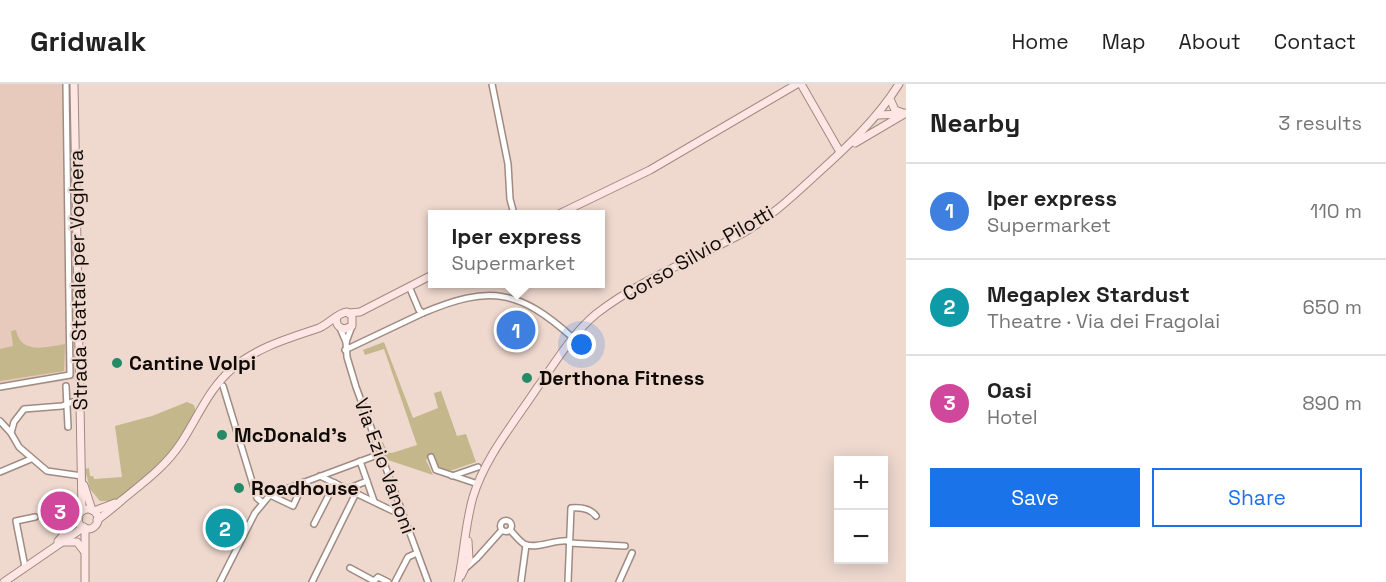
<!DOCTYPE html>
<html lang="en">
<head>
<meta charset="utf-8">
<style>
	:root { --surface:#fff; --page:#f2f2f2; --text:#222; --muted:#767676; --line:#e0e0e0; --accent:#1a73e8 }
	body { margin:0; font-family:"Space Grotesk",sans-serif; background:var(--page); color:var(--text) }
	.controls { position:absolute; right:18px; bottom:18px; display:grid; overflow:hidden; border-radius:0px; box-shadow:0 3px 15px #0003 }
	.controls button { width:54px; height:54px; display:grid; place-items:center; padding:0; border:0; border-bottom:2px solid var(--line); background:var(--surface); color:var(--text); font:30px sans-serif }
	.you { position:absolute; left:582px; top:261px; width:21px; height:21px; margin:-15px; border:4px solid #fff; border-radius:50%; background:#1a73e8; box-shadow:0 0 0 9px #1a73e833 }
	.badge { display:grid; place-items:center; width:39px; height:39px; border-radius:50%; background:var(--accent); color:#fff; font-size:20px; font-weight:700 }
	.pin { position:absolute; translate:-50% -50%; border:3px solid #fff; box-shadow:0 2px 6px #0006 }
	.popup { position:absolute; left:428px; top:126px; width:177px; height:78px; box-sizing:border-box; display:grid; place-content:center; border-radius:0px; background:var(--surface); filter:drop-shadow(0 2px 4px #0005); font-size:20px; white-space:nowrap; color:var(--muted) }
	.popup b { font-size:22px; color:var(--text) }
	.popup::after { content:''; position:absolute; left:50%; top:100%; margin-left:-12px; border:12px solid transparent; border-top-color:var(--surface) }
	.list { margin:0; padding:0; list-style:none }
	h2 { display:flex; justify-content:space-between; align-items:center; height:78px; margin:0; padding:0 24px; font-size:26px }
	h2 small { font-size:20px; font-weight:400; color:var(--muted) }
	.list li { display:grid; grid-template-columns:39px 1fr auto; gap:18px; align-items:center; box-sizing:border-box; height:96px; padding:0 24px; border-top:2px solid var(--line) }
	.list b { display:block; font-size:22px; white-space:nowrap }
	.list p { margin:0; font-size:20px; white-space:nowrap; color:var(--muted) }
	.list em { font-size:20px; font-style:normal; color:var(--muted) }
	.actions { display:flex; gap:12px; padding:18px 24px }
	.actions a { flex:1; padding:14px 0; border:2px solid var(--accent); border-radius:0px; text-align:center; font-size:21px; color:var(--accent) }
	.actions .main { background:var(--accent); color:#fff }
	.map { position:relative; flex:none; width:906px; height:498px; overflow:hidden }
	header { display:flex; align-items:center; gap:36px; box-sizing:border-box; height:84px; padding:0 30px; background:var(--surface); border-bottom:2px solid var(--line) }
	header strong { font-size:28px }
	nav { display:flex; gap:33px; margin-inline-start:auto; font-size:21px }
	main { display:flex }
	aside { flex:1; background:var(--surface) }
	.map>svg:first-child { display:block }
	.built { fill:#e7cabc }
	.green { fill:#c3b78b }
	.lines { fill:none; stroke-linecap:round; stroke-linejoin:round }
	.street-casing { stroke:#9f8b81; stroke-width:8 }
	.secondary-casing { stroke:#9f8b81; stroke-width:9 }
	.street { stroke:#fff; stroke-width:5 }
	.secondary { stroke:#fee6e4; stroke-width:7 }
	.poi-dot { fill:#258a66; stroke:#efd9cf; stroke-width:2 }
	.labels { text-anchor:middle; stroke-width:4.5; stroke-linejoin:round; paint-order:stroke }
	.street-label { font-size:20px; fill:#100a07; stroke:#efd9cf }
	.poi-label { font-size:20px; font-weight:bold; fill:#100a07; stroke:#efd9cf; text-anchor:start }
</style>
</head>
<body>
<header>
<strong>Gridwalk</strong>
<nav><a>Home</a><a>Map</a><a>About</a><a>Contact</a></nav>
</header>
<main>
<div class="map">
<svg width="906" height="498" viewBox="0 0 906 498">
	<rect width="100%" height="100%" fill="#efd9cf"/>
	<path class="built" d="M0 0H71L76 295 0 307Z"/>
	<g class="green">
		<path d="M16 246C21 271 46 263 65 260L64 287 0 297V265L13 262 11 247Z"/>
		<path d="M384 258 413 334 438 324 434 309 441 307 457 352 466 350 476 378 447 388 439 385 433 370 426 376 433 391 385 375 380 359 383 358 387 368 392 369 417 361 384 265 365 271 363 266Z"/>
		<path d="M187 318 194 321 196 329 173 365 162 379 123 411 113 417H100L90 405 85 385 89 384 90 392H93L94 395 122 393 115 342 152 332Z"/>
	</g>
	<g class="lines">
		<g class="street-casing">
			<g id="street">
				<path d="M492 0 508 80 510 115 514 130"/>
				<path d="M411 207 419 226 423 229C489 201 519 205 573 254"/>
				<path d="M340 244 346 258 352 242"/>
				<path d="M346 258 347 273 356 303 428 498"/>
				<path d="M345 266 423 229"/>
				<path d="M66 302 68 343"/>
				<path d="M223 302 257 414 263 419"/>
				<path d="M0 303 70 291 66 0"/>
				<path d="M81 318H72L62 322 24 325 14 338 11 349 19 363 47 387 82 392"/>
				<path d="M0 337 11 349"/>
				<path d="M431 373 436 386 478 400"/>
				<path d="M360 377 367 397"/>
				<path d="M0 388 31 375"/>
				<path d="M320 392 393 427H402"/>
				<path d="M452 392 478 383"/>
				<path d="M347 405 367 397 374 417"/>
				<path d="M270 411 293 422 304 398"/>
				<circle cx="506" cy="442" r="5.5"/>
				<path d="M314 440 335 399"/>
				<path d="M510 446C514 450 519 457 524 460 534 466 556 455 569 457"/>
				<path d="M569 459 625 462"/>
				<path d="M25 483 16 437 35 433"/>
				<path d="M467 483 477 474 502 446"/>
				<path d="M350 484 374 497"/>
				<path d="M220 498 255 429 270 411 380 370"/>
				<path d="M312 498 356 409"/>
				<path d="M373 498 378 493 388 498"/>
				<path d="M395 498 408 473 417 469"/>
				<path d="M521 498 526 461"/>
				<path d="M568 498 571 424C581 423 590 424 596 432"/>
				<path d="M619 498 632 469"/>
			</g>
		</g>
		<g class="secondary-casing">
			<g id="secondary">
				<path d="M74 0 82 427"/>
				<path d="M801 0 840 68"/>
				<path d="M890 15 895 26 903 29"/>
				<path d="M878 31 903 30"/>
				<path d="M855 59 906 29"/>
				<path d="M559 130 650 86 797 0"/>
				<path d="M349 229 360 228 432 191"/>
				<path d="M84 401 92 426"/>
				<circle cx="88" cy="435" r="10"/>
				<path d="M94 427 115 419"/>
				<path d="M97 436C106 430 114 423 122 416 144 398 165 383 181 359 198 333 209 304 233 284 257 263 290 254 319 244 329 240 337 229 347 228L352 232V242L345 245C338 244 335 239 337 233"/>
				<path d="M85 444V498"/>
				<path d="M58 457 78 435"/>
				<path d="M64 458H77L84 467"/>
				<path d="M461 492 469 475 468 457"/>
				<path d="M4 498 84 443"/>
				<path d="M458 498C464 470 465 441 473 413 485 373 514 339 537 304 555 279 572 250 596 230 641 195 693 176 743 149 771 133 794 111 817 90 848 62 877 35 899 0"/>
			</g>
		</g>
		<use href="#street" class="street"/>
		<use href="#secondary" class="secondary"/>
	</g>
	<g class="poi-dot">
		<circle cx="117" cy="279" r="6"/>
		<circle cx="527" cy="294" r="6"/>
		<circle cx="222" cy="351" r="6"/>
		<circle cx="239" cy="404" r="6"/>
	</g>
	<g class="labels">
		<g class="street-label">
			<text transform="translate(698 169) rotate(-30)" y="7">Corso Silvio Pilotti</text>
			<text transform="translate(78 196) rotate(-91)" y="7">Strada Statale per Voghera</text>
			<text transform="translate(385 382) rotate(70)" y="7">Via Ezio Vanoni</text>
		</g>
		<g class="poi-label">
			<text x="129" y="286">Cantine Volpi</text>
			<text x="539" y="301">Derthona Fitness</text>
			<text x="234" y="358">McDonald's</text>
			<text x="251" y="411">Roadhouse</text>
		</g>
	</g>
</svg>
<div class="controls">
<button>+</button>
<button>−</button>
</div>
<div class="you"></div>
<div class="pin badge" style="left:516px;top:246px;background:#3f7fe0">1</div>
<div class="popup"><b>Iper express</b>Supermarket</div>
<div class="pin badge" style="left:225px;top:444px;background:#0f9aa8">2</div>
<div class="pin badge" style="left:60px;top:427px;background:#d1479c">3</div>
</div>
<aside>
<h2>Nearby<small>3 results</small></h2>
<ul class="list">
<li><span class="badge" style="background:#3f7fe0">1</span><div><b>Iper express</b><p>Supermarket</p></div><em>110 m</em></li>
<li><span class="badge" style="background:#0f9aa8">2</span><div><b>Megaplex Stardust</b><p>Theatre · Via dei Fragolai</p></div><em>650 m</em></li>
<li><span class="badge" style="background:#d1479c">3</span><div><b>Oasi</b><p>Hotel</p></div><em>890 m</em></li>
</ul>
<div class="actions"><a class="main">Save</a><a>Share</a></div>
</aside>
</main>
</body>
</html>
